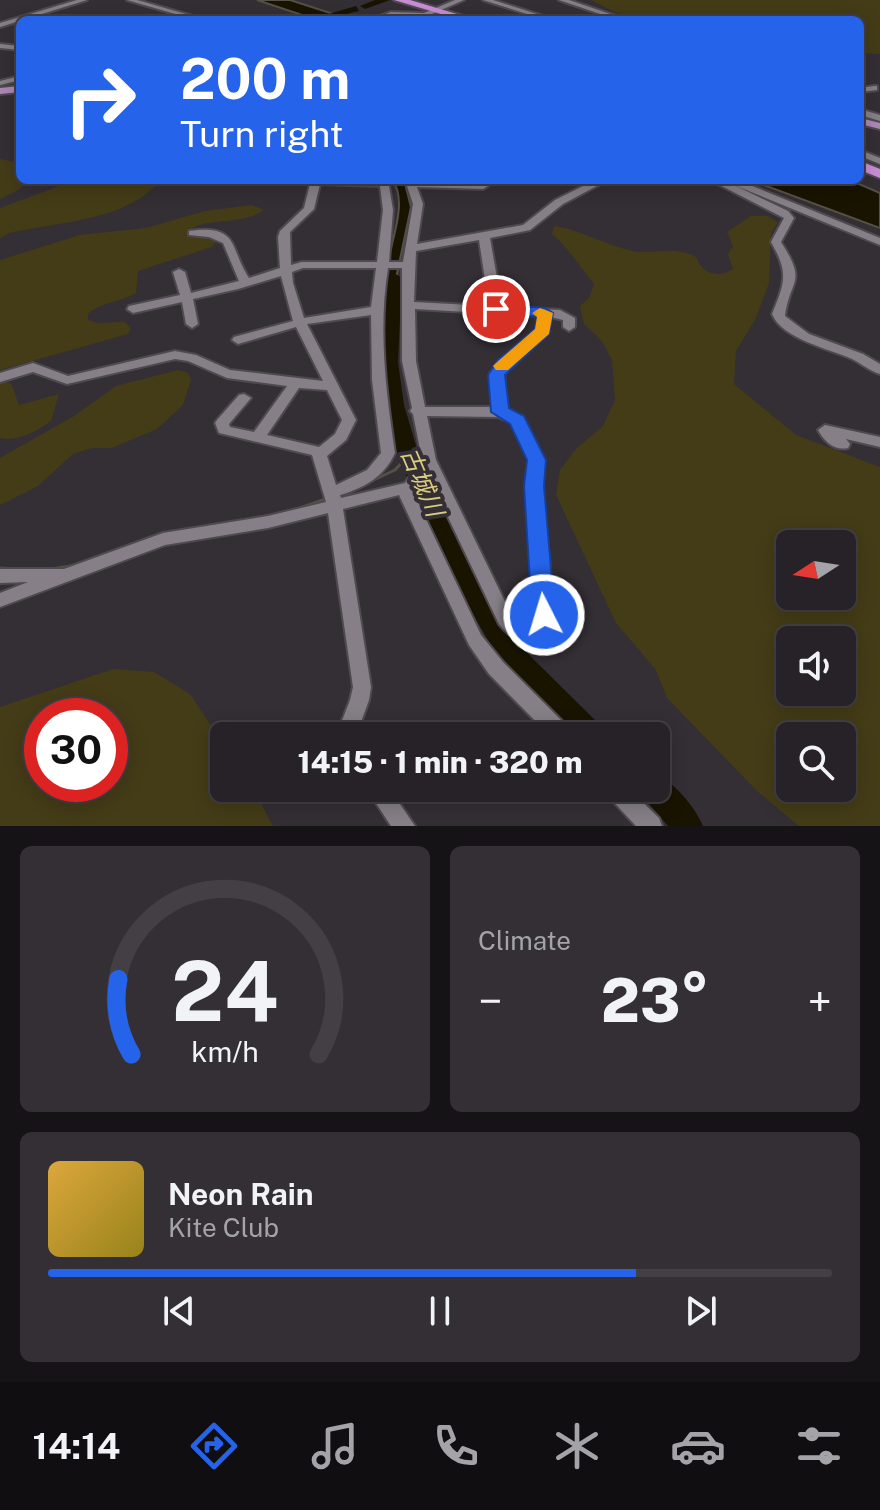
<!DOCTYPE html>
<html lang="en">
<head>
<meta charset="utf-8">
<style>
	:root { --surface:#272228; --page:#332f34; --text:#f1f3f6; --muted:#a4a4a8; --line:#433f45; --accent:#2563eb }
	body { margin:0; font-family:"Public Sans","Noto Sans JP",sans-serif; background:var(--page); color:var(--text); height:100vh; display:flex; flex-direction:column; font-size:30px; white-space:nowrap }
	* { box-sizing:border-box; margin:0 }
	p { font-size:26px; color:var(--muted) }
	.icon { flex:none; width:44px; height:44px; fill:none; stroke:currentColor; stroke-width:2; stroke-linecap:round; stroke-linejoin:round }
	.map { position:relative; height:826px; overflow:hidden }
	.details { display:flex; flex-direction:column; gap:20px; padding:20px; background:#151316; flex:1 }
	.details>* { flex:none }
	.hud { position:absolute; left:16px; top:16px; width:848px; height:168px; border-radius:12px; box-shadow:0 4px 20px #0003,0 0 0 2px var(--line); background:#2563eb; color:#fff; overflow:hidden }
	.needle { width:52px; rotate:258deg }
	.controls { position:absolute; left:776px; top:530px; display:grid; gap:16px }
	.controls a { display:grid; place-items:center; width:80px; height:80px; border-radius:12px; background:var(--surface); box-shadow:0 4px 20px #0003,0 0 0 2px var(--line); font-size:40px }
	.speed { position:absolute; left:24px; top:698px; display:flex; gap:16px; font-size:40px; font-weight:700; text-align:center }
	.speed>* { display:grid; place-content:center; width:104px; height:104px; border-radius:50%; background:var(--surface); box-shadow:0 4px 20px #0003,0 0 0 2px var(--line); line-height:1 }
	.speed .limit { border:12px solid #d22; background:#fff; color:#111 }
	.pin { position:absolute; display:grid; place-items:center; width:68px; height:68px; color:#fff; margin:-34px; border:4px solid #fff; border-radius:50%; box-shadow:0 2px 8px #0007 }
	.me { position:absolute; width:88px; margin:-44px; rotate:355deg; stroke-linejoin:round; filter:drop-shadow(0 0 6px #0008) }
	.turn { display:flex; align-items:center; gap:28px; height:168px; padding:0 32px; font-size:36px }
	.turn .icon { width:104px; height:104px; stroke-width:2.5 }
	.turn b { display:block; font-size:56px; line-height:68px }
	.big { font-size:60px; font-weight:800; line-height:1.1 }
	.details .card { flex:1; display:flex; flex-direction:column; justify-content:center; gap:12px; min-width:0; padding:0 28px; border-radius:12px; background:var(--page) }
	.details .dial { align-items:center; gap:0 }
	.dial svg { height:208px; overflow:visible; fill:none; stroke:var(--line); stroke-width:7; stroke-linecap:round; text-anchor:middle }
	.dial text { fill:var(--text); stroke:none }
	.song { display:flex; align-items:center; gap:24px }
	.cover { width:96px; height:96px; border-radius:12px; background:linear-gradient(135deg,hsl(40 70% 55%),hsl(50 70% 35%)) }
	.played { height:8px; border-radius:4px; background:linear-gradient(90deg,var(--accent) 75%,var(--line) 75%) }
	.keys { display:flex; justify-content:space-around; direction:ltr }
	.heat { display:flex; justify-content:space-between; align-items:center; font-size:44px; direction:ltr }
	.details .tiles { flex:1; display:grid; gap:20px; grid-template-columns:1fr 1fr }
	.card:last-child { grid-column:span 2 }
	.trip { position:absolute; left:210px; top:722px; width:460px; height:80px; border-radius:12px; background:var(--surface); box-shadow:0 4px 20px #0003,0 0 0 2px var(--line); font-weight:800; line-height:80px; text-align:center }
	.menu { display:flex; height:128px; justify-content:space-around; align-items:center; background:#100e10; color:var(--muted) }
	.menu .icon { width:56px; height:56px }
	.menu .selected { color:var(--accent) }
	.menu b { font-size:36px; color:var(--text) }
	.map>svg:first-child { display:block }
</style>
</head>
<body>
<div class="map">
<svg width="880" height="826" viewBox="0 0 880 826">
	<rect width="100%" height="100%" fill="#342e35"/>
	<path fill="#443c17" fill-rule="evenodd" d="M591,0H880V54L860,53V20H631Z
		M0,159L20,163V180H30L20,189L0,199Z
		M160,180C129,221 56,222 9,233L0,238V208L59,186Z
		M252,205L264,210C242,226 203,217 189,231C198,237 208,234 216,242L212,247L138,271L136,293C119,303 103,301 88,314V320L98,323L125,322L131,328L128,334L0,370V260L80,235L146,228L205,211Z
		M751,216H767L778,222L771,233L769,283L756,318L736,351L734,384L796,435L880,467V826H799L758,792L667,698L656,670L616,623L556,495L560,470L576,449L603,426L615,400L612,360L602,341L584,324L580,306L589,298L594,284C581,268 567,246 552,234L554,226C570,226 611,247 633,251C657,255 671,245 696,257C702,273 717,279 733,269L728,254L733,246L727,232ZM842,544V596H790V544ZM842,640V692H790V640ZM842,736V788H790V736Z
		M178,370L188,373L191,380L183,405L157,429L112,448H92L73,454L38,486L0,505V458L74,416L116,386Z
		M0,381L11,383L19,405L59,394L51,421C37,431 18,442 0,438Z
		M113,669L154,672L190,694L224,745V788H253L273,826H0V707ZM42,716H110V784H42Z"/>
	<path fill="#191400" stroke="#555144" stroke-width="2" d="M257,0H290L352,20H317Z
		M392,180H404L411,207L390,307C389,294 386,281 387,268C390,243 409,201 392,180Z
		M750,180H850L880,193V228Z"/>
	<g fill="none" stroke-linecap="round" stroke-linejoin="round">
		<path stroke="#555144" stroke-width="2" d="M541,15L557,20"/>
		<path stroke="#555144" stroke-width="3" d="M367,483L395,470L408,456
			M291,511L326,499
			M170,532L272,515
			M0,568L16,569
			M52,569L76,565"/>
		<path fill="#191400" fill-rule="evenodd" d="M375,0H390L365,9L360,6Z
			M356,6L359,11L330,18L325,15Z
			M394,273L402,278L398,362L404,405L419,456L483,588L517,643L602,727L606,736H573L499,659L461,594L397,456L384,405L380,362L386,278Z
			M656,774C674,782 696,808 703,826H668L644,798L639,788H656Z"/>
		<defs>
			<path id="minor" d="M77,0H87L0,27V23Z
				M127,0H137L207,20H196Z
				M455,0H464L425,17L391,16L379,20H369L391,12L424,13Z
				M483,0H493L556,20H546Z
				M559,0H569L628,20H618Z
				M0,44L20,46V50L0,48Z
				M20,76V80L0,85V81Z
				M874,86H877V90L860,92V88Z
				M860,109L880,115V121L860,115Z
				M860,150L880,158V164L860,156Z
				M311,180H388L393,210L389,262H403L413,204L405,180L483,183L488,186L483,189L417,187L423,204L417,244L523,225L555,200L595,180H608L563,204L530,230L490,238L502,307L560,310L575,318V327L569,331L563,327V320L551,317L547,334L504,374L507,410L523,417L543,460L542,486L555,622L547,634C524,642 514,643 499,624L427,473L413,492L481,635L503,662L570,729L573,736H550L489,674L469,645L399,495L343,509L371,687L369,700L356,736H336L350,700L353,687L328,513L268,528L165,545L0,607V593L28,582L0,583V569H64L163,533L268,516L326,502L312,455L219,433L215,423L217,420L239,395L244,394L251,398L229,424L230,427L254,432L287,386L227,378L188,361L175,359L67,384L33,372L0,382V373L33,363L68,376L175,351L196,355L230,370L323,381L296,327L238,344L232,340L234,337L293,321L281,276L238,289L193,299L198,324L192,328L186,324L182,302L133,313L127,309L129,306L180,295L173,272L179,269L185,272L191,293L239,281L223,243L209,237L189,235V231C240,224 229,248 249,278L280,268L278,237L280,231L304,208ZM320,184L380,186L383,210L377,262H302L291,265L290,232L314,209ZM479,240L489,306L414,302L416,251ZM303,268H376L371,307L304,318L293,283L292,272ZM388,268H402V361L412,408L410,411L413,414L422,459L405,483L341,498L340,495C364,488 384,477 395,453C386,392 378,330 388,268ZM415,309L538,316L537,330L490,373L493,407H425L416,361ZM371,315L372,380L381,453L367,470L336,485L327,456L346,440L356,420L307,324ZM299,388L327,390L342,420L335,434L319,447L267,435ZM427,416L498,417L512,423L529,460L526,486L536,622L520,624L511,614L436,460Z
				M710,180H723L733,185L734,181H740L880,238V245L734,185L788,211L794,218L781,242C808,284 790,278 785,316L809,334L863,354L880,364V374C870,371 862,364 852,359C830,349 782,339 772,314C785,282 789,273 771,242L784,218Z
				M825,425L880,437V447L846,439L850,444L848,448C834,451 824,441 818,430Z
				M366,788H389L415,826H391Z
				M604,788H628L659,818L662,826H636L607,795Z"/>
			<path id="major" d="M20,86V92L0,94V88Z
				M860,118L880,123V129L860,124Z"/>
			<path id="highway" d="M394,0H410L477,20H461Z
				M860,161L880,169V178L860,170Z"/>
		</defs>
		<use href="#minor" stroke="#4f4a50" stroke-width="4"/>
		<use href="#major" stroke="#4f4a50" stroke-width="4"/>
		<use href="#highway" stroke="#4f4a50" stroke-width="4"/>
		<use href="#minor" fill="#867f87" fill-rule="evenodd"/>
		<use href="#major" fill="#ae87b6" fill-rule="evenodd"/>
		<use href="#highway" fill="#c98dd6" fill-rule="evenodd"/>
	</g>
	<path fill="#2563eb" stroke="#184099" stroke-width="2" d="M496,304L545,308L553,313L549,334L505,375L509,408L524,416L546,460L544,486L555,615L552,622L544,624L536,622L532,615L524,486L527,460L510,424L491,412L488,375L498,360L535,329L537,317L490,312L488,309Z"/>
	<path fill="#f59e0b" d="M540,308L553,313L549,334L508,370H496L493,366L496,363L535,329L537,317L532,313Z"/>
	<g text-anchor="middle" stroke-width="8" stroke-linejoin="round" paint-order="stroke">
		<g font-size="24" font-style="italic" fill="#dbcc7e" stroke="#342e35">
			<text transform="translate(422 482) rotate(67)" y="8">古城川</text>
		</g>
	</g>
</svg>
<div class="controls">
<a><svg class="needle" viewBox="-14 -14 28 28"><path d="M0-13l5 13h-10z" fill="#e53935"/><path d="M0 13l5-13h-10z" fill="#a4a4a8"/></svg></a>
<a><svg class="icon" aria-label="sound" viewBox="0 0 24 24"><path d="M4 9h4l5-4v14l-5-4H4zM17 9q2 3 0 6"/></svg></a>
<a><svg class="icon" aria-label="search" viewBox="0 0 24 24"><circle cx="10" cy="10" r="6"/><path d="M15 15l6 6"/></svg></a>
</div>
<div class="speed"><div class="limit">30</div></div>
<div class="pin" style="left:496px;top:309px;background:#d93025"><svg class="icon" aria-label="arrive" viewBox="0 0 24 24"><path d="M6 21V4h12l-3 4 3 4H6"/></svg></div>
<svg class="me" style="left:544px;top:615px" viewBox="-20 -20 40 40"><circle r="17" fill="#2563eb" stroke="#fff" stroke-width="3"/><path d="M0-11L8 9 0 5-8 9z" fill="#fff"/></svg>
<div class="trip">14:15 · 1 min · 320 m</div>
<div class="hud">
<div class="turn"><svg class="icon" aria-label="right" viewBox="0 0 24 24"><path d="M7 20v-9h11M14 6l5 5-5 5"/></svg><div><b>200 m</b>Turn right</div></div>
</div>
</div>
<section class="details">
<div class="tiles">
<div class="card dial"><svg viewBox="0 0 100 80">
<path d="M14 69A42 42 0 1 1 86 69"/>
<path d="M14 69A42 42 0 0 1 9 40" stroke="#2563eb"/>
<text x="50" y="56" font-size="32" font-weight="700">24</text>
<text x="50" y="72" font-size="11">km/h</text>
</svg></div>
<div class="card"><p>Climate</p>
<div class="heat"><a>−</a><b class="big">23°</b><a>+</a></div>
</div>
<div class="card">
<div class="song"><i class="cover"></i><div><b>Neon Rain</b><p>Kite Club</p></div></div>
<div class="played"></div>
<div class="keys"><svg class="icon" aria-label="previous" viewBox="0 0 24 24"><path d="M18 5L8 12l10 7zM5 5v14"/></svg><svg class="icon" aria-label="pause" viewBox="0 0 24 24"><path d="M8 5v14M16 5v14"/></svg><svg class="icon" aria-label="next" viewBox="0 0 24 24"><path d="M6 5l10 7-10 7zM19 5v14"/></svg></div>
</div>
</div>
</section>
<nav class="menu">
<b>14:14</b>
<svg class="icon selected" aria-label="directions" viewBox="0 0 24 24"><path d="M12 3l9 9-9 9-9-9zM9 14v-3h6M13 9l2 2-2 2"/></svg>
<svg class="icon" aria-label="music" viewBox="0 0 24 24"><path d="M9 18V5l10-2v13"/><circle cx="6" cy="18" r="3"/><circle cx="16" cy="16" r="3"/></svg>
<svg class="icon" aria-label="phone" viewBox="0 0 24 24"><path d="M5 4h4l2 5-3 2q2 4 5 5l2-3 5 2v4C11 20 4 13 5 4z"/></svg>
<svg class="icon" aria-label="climate" viewBox="0 0 24 24"><path d="M12 3v18M4 7l16 10M4 17L20 7"/></svg>
<svg class="icon" aria-label="car" viewBox="0 0 24 24"><path d="M5 17H2v-5l4-1 3-4h7l3 4 3 1v5h-3M9 17h6M6 11h13"/><circle cx="7" cy="17" r="2"/><circle cx="17" cy="17" r="2"/></svg>
<svg class="icon" aria-label="filters" viewBox="0 0 24 24"><path d="M4 7h16M4 17h16"/><circle cx="9" cy="7" r="2"/><circle cx="15" cy="17" r="2"/></svg>
</nav>
</body>
</html>
